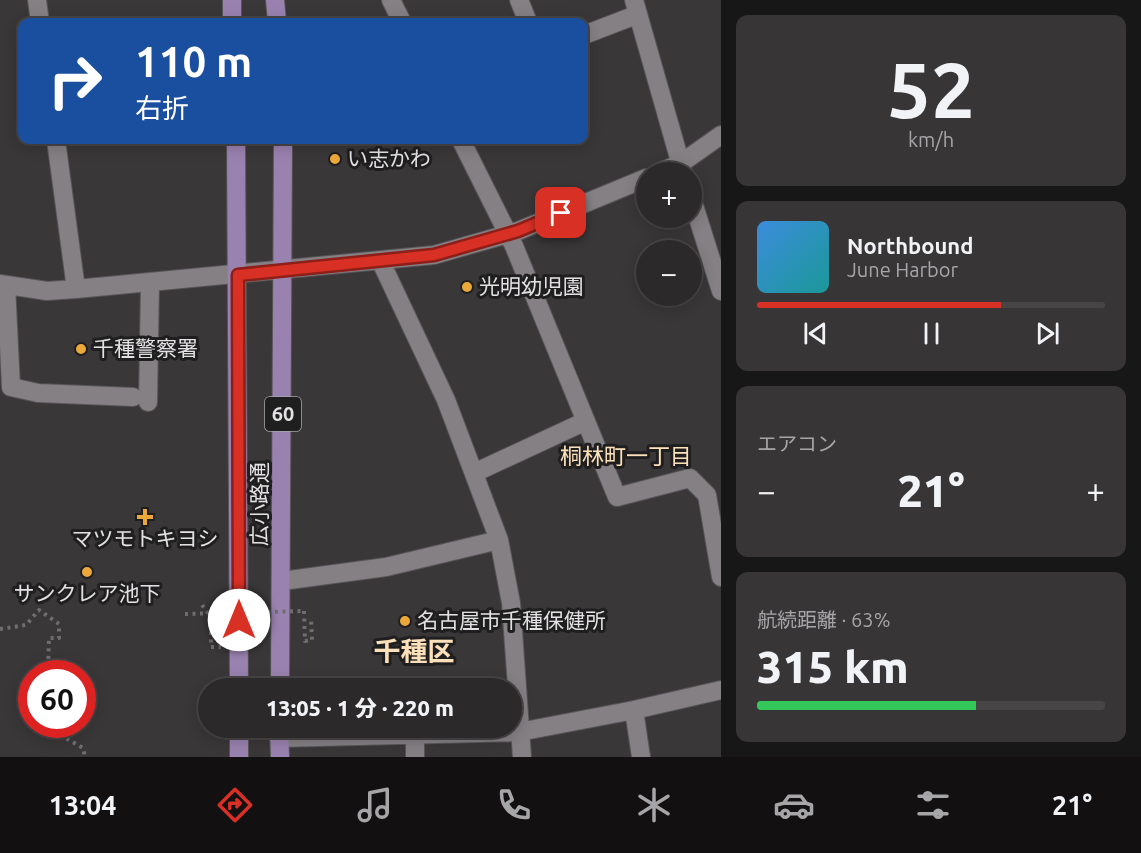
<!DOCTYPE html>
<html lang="ja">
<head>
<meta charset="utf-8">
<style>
	:root { --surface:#2c292b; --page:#383537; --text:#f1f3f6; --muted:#a6a6a9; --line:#484547; --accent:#d93025 }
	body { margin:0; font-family:Ubuntu,"Noto Sans JP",sans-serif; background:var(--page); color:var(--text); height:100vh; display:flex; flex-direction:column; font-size:22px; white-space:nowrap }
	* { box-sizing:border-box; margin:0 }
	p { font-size:20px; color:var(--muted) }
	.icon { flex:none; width:33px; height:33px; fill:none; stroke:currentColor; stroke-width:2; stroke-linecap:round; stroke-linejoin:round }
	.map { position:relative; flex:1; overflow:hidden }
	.panel { display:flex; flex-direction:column; gap:15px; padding:15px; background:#181718; width:420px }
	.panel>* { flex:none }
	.guide { position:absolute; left:18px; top:18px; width:570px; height:126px; border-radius:12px; box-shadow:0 3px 15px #0003,0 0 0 2px var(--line); background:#1a4fa0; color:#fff; overflow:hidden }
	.tools { position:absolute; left:636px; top:162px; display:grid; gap:12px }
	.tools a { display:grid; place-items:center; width:66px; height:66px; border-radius:50%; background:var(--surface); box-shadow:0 3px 15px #0003,0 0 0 2px var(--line); font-size:30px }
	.speed { position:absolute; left:18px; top:660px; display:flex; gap:12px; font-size:30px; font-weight:700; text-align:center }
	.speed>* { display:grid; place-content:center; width:78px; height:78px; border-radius:50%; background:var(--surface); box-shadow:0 3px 15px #0003,0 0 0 2px var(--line); line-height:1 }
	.speed .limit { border:9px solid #d22; background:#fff; color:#111 }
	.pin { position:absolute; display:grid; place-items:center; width:51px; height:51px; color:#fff; margin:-26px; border-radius:12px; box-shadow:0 3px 9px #0006 }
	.me { position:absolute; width:66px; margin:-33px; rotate:0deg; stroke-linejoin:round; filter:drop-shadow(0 0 4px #0008) }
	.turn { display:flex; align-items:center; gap:21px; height:126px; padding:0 18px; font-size:27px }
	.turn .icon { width:78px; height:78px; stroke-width:2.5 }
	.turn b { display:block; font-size:42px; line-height:51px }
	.big { font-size:45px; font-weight:800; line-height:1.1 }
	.panel .card { flex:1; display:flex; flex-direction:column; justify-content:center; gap:9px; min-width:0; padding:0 21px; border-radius:12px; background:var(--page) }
	.panel .dial { align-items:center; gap:0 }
	.dial b { font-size:78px; line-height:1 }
	.song { display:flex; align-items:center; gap:18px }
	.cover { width:72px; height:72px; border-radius:9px; background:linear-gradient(135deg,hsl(210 70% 55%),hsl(180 70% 35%)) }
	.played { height:6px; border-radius:3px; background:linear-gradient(90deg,var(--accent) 70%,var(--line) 70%) }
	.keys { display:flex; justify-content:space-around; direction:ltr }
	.heat { display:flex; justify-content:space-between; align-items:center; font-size:33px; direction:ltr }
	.charge { height:9px; border-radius:4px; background:linear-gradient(90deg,#34c759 63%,var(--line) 0) }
	.trip { position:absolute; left:198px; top:678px; width:324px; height:60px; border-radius:30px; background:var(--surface); box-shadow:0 3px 15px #0003,0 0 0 2px var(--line); font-weight:800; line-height:60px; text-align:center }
	.menu { display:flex; height:96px; justify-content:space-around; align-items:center; background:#121011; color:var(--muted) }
	.menu .icon { width:42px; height:42px }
	.menu .active { color:var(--accent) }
	.menu b { font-size:27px; color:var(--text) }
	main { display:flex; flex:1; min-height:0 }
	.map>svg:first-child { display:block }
</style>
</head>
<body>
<main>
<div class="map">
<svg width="721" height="757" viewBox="0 0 721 757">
	<rect width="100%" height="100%" fill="#3a3739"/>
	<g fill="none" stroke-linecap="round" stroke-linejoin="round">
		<defs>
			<path id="minor" d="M37,0L40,22
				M391,0L402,22
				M519,0L528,22
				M634,0L683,172
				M584,35L636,15
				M56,140L76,289
				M461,140L514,246L617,497L690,478L707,495L721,577
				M659,172L680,164L721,135
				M692,199L721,291
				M381,262L446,400L499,540L511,603L522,757
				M0,284L47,291L76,289L434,255L518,231L646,178
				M6,285L11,387L38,393L133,397
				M148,402L150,283
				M474,473L586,421
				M282,581L386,567L499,540
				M634,710L641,757
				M415,733V757
				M279,738L519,732L634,710L721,690"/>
			<path id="major" d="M232,0V22
				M275,0L277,22
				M236,140L239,688
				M280,688L283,140
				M239,728V757
				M279,728L280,757"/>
		</defs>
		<use href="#minor" stroke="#575557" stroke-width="20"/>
		<use href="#major" stroke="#575557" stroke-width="20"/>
		<path stroke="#706d6f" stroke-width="4" stroke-dasharray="3 4.5" stroke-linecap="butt" d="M202,605L211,617V647H221
			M304,611L305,641L312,640L311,618
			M0,629L26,625L39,610L59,624V638H49L48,671H52V674
			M53,724V731L83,748L85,757"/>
		<use href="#minor" stroke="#848084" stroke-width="18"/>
		<use href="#major" stroke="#9a82b0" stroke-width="18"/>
		<path stroke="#706d6f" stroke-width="4" stroke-dasharray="3 4.5" stroke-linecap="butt" d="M185,614L304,611"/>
	</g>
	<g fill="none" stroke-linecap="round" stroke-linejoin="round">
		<defs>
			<path id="route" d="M239,620L238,275L434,255L518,231L561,213"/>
		</defs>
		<use href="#route" stroke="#8d1f18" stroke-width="15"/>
		<use href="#route" stroke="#d93025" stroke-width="10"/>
	</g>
	<g fill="#eca93a" stroke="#201f20" stroke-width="2">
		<circle cx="335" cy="159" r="6"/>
		<circle cx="467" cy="287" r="6"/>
		<circle cx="81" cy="349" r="6"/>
		<path d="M142 508h6v6h6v6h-6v6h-6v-6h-6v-6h6z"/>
		<circle cx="87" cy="572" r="6"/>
		<circle cx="405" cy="621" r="6"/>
	</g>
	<g text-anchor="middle" stroke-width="6" stroke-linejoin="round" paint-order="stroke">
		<rect fill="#201f20" stroke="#a8a7a8" stroke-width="1.5" x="265" y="397" width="36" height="34" rx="4.5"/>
		<g font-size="20" font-weight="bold" fill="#e3e1e3">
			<text x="283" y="421">60</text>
		</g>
		<g font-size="21" fill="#e3e1e3" stroke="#201f20" text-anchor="start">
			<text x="347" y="166">い志かわ</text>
			<text x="479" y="294">光明幼児園</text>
			<text x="93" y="356">千種警察署</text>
			<text x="145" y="546" text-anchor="middle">マツモトキヨシ</text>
			<text x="87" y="601" text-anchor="middle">サンクレア池下</text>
			<text x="417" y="628">名古屋市千種保健所</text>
		</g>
		<g font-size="21" fill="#e3e1e3" stroke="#201f20">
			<text transform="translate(260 504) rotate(-90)" y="7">広小路通</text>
		</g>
		<g font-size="22" fill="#fce0b9" stroke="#201f20">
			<text x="626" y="464">桐林町一丁目</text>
		</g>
		<g font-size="27" font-weight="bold" fill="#fce0b9" stroke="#201f20">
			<text x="414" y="661">千種区</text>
		</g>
	</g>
</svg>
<div class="tools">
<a>+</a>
<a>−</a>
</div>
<div class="speed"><div class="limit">60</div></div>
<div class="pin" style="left:561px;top:213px;background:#d93025"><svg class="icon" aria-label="arrive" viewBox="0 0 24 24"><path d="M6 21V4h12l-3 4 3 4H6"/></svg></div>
<svg class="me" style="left:239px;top:620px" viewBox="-20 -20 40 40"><circle r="19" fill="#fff"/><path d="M0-13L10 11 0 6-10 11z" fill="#d93025"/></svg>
<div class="trip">13:05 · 1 分 · 220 m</div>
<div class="guide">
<div class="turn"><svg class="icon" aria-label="right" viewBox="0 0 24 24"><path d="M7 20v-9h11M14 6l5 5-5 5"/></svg><div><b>110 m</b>右折</div></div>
</div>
</div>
<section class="panel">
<div class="card dial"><b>52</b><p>km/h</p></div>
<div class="card">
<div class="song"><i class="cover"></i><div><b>Northbound</b><p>June Harbor</p></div></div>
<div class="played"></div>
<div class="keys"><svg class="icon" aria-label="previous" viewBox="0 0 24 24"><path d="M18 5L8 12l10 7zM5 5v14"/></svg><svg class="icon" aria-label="pause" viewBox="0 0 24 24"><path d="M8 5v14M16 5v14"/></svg><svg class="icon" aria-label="next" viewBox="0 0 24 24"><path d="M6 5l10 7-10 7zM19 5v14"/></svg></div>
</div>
<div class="card"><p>エアコン</p>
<div class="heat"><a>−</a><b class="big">21°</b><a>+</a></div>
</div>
<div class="card"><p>航続距離 · 63%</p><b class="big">315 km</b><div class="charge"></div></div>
</section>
</main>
<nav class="menu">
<b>13:04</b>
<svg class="icon active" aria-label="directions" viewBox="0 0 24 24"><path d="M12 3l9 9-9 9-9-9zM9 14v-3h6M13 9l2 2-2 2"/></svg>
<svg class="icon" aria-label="music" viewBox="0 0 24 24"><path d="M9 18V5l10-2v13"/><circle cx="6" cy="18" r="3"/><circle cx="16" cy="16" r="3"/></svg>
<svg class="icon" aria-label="phone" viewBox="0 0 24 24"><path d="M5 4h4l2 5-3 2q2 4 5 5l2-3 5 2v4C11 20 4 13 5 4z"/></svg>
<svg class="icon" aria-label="climate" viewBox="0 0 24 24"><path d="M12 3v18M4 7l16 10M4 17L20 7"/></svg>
<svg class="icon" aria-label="car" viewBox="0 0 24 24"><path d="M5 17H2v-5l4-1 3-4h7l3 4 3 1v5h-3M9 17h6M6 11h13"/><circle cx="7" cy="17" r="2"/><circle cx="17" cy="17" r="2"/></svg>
<svg class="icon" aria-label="filters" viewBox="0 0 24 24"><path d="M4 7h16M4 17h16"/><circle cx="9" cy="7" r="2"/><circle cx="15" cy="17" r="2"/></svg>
<b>21°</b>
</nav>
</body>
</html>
